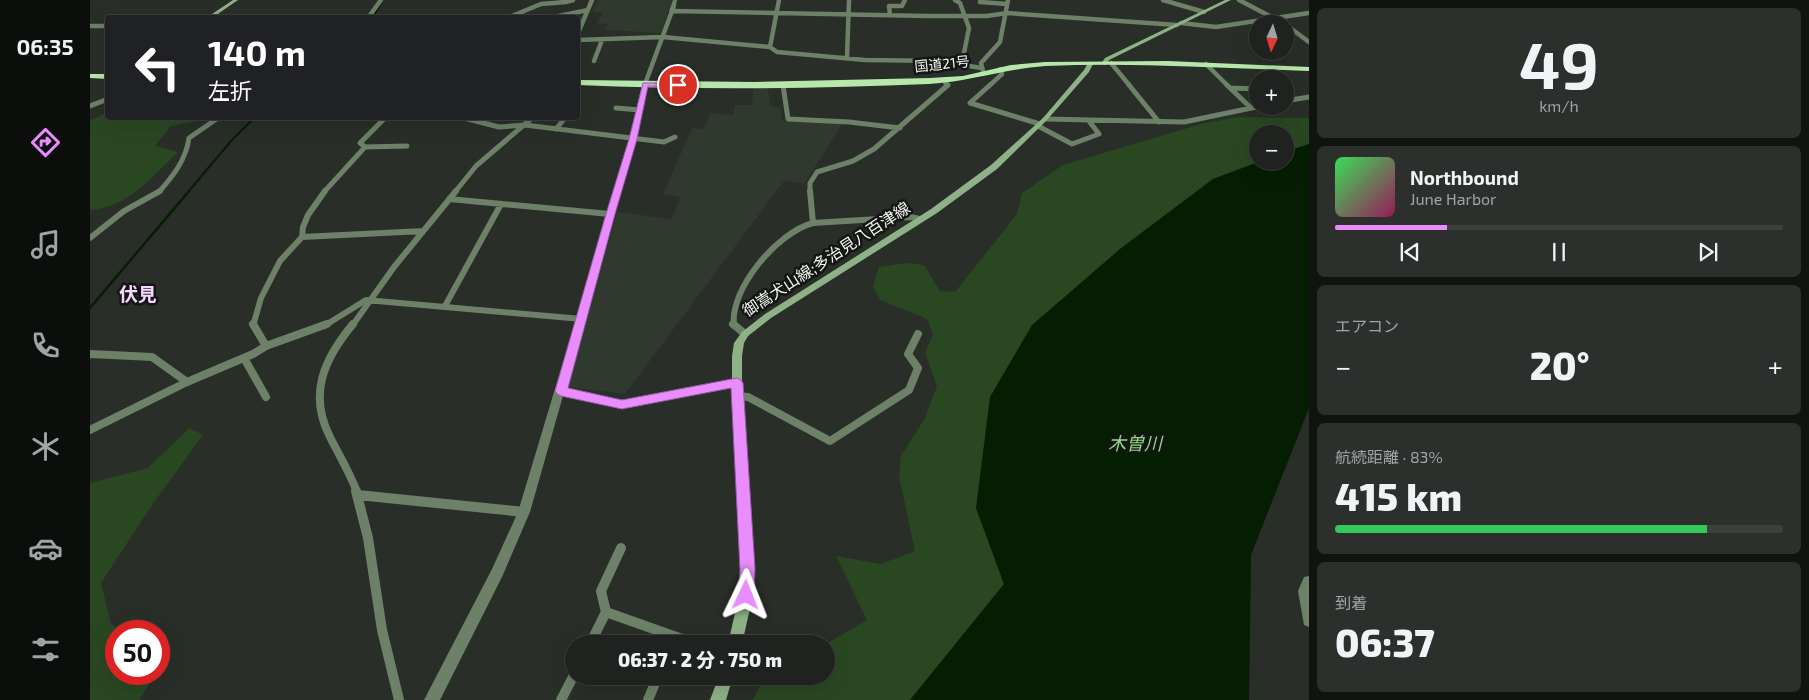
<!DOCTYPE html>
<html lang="ja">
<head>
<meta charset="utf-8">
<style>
	:root { --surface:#1f221e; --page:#2c2f2b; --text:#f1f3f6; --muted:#a1a4a4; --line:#3c3f3c; --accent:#e98dfe }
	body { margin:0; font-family:"Exo 2","Noto Sans JP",sans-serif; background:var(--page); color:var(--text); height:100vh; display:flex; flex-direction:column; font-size:19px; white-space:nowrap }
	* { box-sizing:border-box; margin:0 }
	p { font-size:16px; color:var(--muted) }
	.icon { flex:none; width:28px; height:28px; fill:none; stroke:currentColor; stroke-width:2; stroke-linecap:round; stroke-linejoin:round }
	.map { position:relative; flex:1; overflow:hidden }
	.side { display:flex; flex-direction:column; gap:8px; padding:8px; background:#111310; width:500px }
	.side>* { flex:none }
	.hud { position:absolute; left:15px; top:15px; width:475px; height:105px; border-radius:5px; box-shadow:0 5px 20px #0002,0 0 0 1px var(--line); background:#202124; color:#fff; overflow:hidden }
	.needle { width:32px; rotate:184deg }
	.fabs { position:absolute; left:1159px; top:15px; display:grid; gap:10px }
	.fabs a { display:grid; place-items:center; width:45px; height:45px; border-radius:50%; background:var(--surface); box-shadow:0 5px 20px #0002,0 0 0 1px var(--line); font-size:25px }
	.speed { position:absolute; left:15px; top:620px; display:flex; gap:10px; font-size:25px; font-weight:700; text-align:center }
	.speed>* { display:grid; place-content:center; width:65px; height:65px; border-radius:50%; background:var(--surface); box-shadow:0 5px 20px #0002,0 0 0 1px var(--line); line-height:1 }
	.speed .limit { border:8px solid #d22; background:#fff; color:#111 }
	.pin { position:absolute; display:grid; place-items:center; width:42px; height:42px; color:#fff; margin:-21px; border:2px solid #fff; border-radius:50%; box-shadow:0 1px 5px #0007 }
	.me { position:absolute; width:55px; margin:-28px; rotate:2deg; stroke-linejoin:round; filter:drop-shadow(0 0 4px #0008) }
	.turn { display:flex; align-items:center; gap:18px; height:105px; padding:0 20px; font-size:22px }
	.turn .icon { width:65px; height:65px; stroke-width:2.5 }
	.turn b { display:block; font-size:35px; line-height:42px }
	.big { font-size:38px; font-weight:800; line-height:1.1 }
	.side .tile { flex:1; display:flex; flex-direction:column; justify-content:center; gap:8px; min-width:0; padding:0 18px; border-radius:8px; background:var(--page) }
	.side .dial { align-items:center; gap:0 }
	.dial b { font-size:65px; line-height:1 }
	.song { display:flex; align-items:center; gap:15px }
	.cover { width:60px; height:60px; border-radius:8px; background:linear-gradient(135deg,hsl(130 70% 55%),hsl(330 70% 35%)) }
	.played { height:5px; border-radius:2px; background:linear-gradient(90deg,var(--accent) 25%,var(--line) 25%) }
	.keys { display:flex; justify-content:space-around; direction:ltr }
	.heat { display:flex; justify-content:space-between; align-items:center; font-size:28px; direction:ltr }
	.charge { height:8px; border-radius:4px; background:linear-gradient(90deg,#34c759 83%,var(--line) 0) }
	.trip { position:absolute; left:475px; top:635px; width:270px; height:50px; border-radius:25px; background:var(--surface); box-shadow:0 5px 20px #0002,0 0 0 1px var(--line); font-weight:800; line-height:50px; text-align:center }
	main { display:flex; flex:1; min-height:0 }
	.tab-bar { display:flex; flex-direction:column; width:90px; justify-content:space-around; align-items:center; background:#0c0e0c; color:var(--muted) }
	.tab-bar .icon { width:35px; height:35px }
	.tab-bar .current { color:var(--accent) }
	.tab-bar b { font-size:22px; color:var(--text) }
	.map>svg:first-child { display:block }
</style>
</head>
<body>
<main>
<nav class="tab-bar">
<b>06:35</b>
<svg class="icon current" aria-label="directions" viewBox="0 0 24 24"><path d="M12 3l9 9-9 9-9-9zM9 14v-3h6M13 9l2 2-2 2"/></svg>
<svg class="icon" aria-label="music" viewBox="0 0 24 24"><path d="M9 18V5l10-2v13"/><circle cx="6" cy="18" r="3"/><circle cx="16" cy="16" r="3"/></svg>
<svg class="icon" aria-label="phone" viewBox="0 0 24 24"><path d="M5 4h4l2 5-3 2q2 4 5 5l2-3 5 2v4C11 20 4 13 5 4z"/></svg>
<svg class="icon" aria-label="climate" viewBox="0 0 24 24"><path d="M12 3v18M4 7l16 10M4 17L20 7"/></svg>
<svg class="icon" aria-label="car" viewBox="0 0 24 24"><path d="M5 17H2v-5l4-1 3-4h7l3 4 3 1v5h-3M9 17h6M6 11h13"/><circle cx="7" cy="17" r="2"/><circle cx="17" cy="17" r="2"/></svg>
<svg class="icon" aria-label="filters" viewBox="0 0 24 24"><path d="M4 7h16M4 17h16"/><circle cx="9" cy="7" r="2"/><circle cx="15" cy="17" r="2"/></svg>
</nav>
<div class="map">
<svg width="1219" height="700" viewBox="0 0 1219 700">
	<rect width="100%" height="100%" fill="#292e28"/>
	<path fill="#2f392d" d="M508,0H582L571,33L515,30L518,24L507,23L513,12H502Z
		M663,88H678L680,106L691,108L692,121L753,123L714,184L694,181L535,394L478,387L527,212L582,219L590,197L573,194L602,128L613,129L620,113L643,115L645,105H662Z"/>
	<path fill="#294822" d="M17,112L18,118H124L81,126L65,146L88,152C62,177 38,208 0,210V121Z
		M1148,117L1219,118V144L1195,152V134H1168V161H1171L1123,179L1030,249L886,508L914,584L820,700H662L673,681L682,676H736V644L777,620L746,556L791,564L825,551L809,476L811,456L835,418L847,386L835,353L843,334L837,319L790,300L783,286L789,267L817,263L834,265L850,291L865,292L927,214L932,193L973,165L1111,124Z
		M99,428L113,435L64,502L11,583L21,624L32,631H26V674H66L49,700H0V483L58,468Z"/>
	<path fill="#051e01" d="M1219,144V408L1161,555L1159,700H820L914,584L886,508L900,397L942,325L1030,249L1123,179L1171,161H1195V152Z"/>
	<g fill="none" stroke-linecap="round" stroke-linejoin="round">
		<path stroke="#051e01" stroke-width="2" d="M282,18L293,0
			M98,192L141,141L164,118"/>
		<path stroke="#051e01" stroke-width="2.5" d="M0,308L99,191"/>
		<path stroke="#6c8167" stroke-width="4.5" d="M891,0L890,2L917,4
			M1073,0L1114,12
			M1149,0L1195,24
			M800,15L799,6H812L815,0
			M278,18L291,0
			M417,18L451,4L476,2L483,0
			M459,18L498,10
			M1091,23L1126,27L1219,13
			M1195,24L1219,42
			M0,26H18
			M488,33L502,0
			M488,40L573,37L680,47L687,52L775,60L851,61L891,68
			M680,47L689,0
			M757,58L759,0
			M859,60L873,58L879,28L870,3L865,0
			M504,61L512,40
			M1021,63L1040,86
			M1116,64L1138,86
			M893,71L891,63L910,42L918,0
			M854,80L857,86
			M555,84L582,11L838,16H897L917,13L1087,25
			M899,86L912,74L910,69"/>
		<path stroke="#6c8167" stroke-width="5" d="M693,85L698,119L759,122L810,128
			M1039,85L1069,122
			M1137,85L1161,108
			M1140,88L1168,89
			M1195,101L1219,97
			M880,103L950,124
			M880,103L900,85
			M0,106L18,99
			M526,108L550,110
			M374,118L409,127L435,125L574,142L585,137
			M955,119L1094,122L1171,106
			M948,126L982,144L1009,134L999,121
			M466,129L475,118
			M275,147L317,146
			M69,192C83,176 96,160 99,138L128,118
			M234,192L275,147L270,143L295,118
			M365,192L386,166L442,118
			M720,192V183L727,172L763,161L784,149L858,85"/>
		<path stroke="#6c8167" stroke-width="6" d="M359,199L520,214
			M723,223L821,217L829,219
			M212,237L333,231
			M0,238L34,211L70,191
			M355,306L411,204
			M163,326L171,298L190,261L212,237L213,227L218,215L235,191
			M234,326L276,300L492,319
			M262,326L304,267L366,191
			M644,326C639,289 688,232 723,223L720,191"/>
		<path stroke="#6c8167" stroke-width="8" d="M163,324L176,346
			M263,324C234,359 218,394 240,437C249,455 260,473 267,492
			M643,324L655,334
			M0,354L62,357L97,382
			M154,358L176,397
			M471,391L532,404L647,383
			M647,396L658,397L740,441L819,390L828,368L818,354L828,334
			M0,430L97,382L163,354L176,346L237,324"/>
		<path stroke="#6c8167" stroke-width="10" d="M266,491L278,538L292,630L309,700
			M268,495L434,512
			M531,548L511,591L516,612L606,644
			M500,644L516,612
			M471,700L484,675
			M558,700L568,676"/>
		<path fill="#6c8167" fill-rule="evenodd" d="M583,0H587L585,11L582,13L579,11Z
			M555,82L558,84L546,139L440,512L412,577L350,700H334L402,569L428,512L540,139L552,84Z
			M1219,576V627L1214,625L1208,591L1214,577Z"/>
		<path fill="#8fb187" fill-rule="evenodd" d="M143,0H148L122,18H116Z
			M1135,0H1141L1019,60L1016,65L1011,64L1015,58Z
			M998,63L1003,64L999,72L957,120L907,169L847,213L681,318L658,336L654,343L652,356V396L664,569L663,595L652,644H638L649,595L650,569L642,396V356L644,343L652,332L675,314L841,209L901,165L953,118L994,70Z
			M629,676H643L636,700H620Z"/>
		<path fill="#b6e8ab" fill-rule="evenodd" d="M1078,61L1219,67V71C1131,68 1043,62 955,66C915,69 878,82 839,84C724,89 602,90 488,85V80L664,82L840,78L873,76L921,65L955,62Z
			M0,74H18V79L0,78Z"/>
	</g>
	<path fill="#e98dfe" stroke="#975ca5" d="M553,83H588L592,85L588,87L558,86L547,139L525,214L478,388L532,400L647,378L651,380L653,383L665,569L664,595L662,600L656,602L651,600L649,595L650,569L641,388L532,409L471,396L467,394L465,391L516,214L539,139Z"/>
	<g text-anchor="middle" stroke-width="5" stroke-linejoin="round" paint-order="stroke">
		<g font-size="14" fill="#f2f6f1" stroke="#131613">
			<text transform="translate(852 64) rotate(-6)" y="5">国道21号</text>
		</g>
		<g font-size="16" fill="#f2f6f1" stroke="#131613">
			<text transform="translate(736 259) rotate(-33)" y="6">御嵩犬山線;多治見八百津線</text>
		</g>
		<g font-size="18" font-style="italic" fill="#92d783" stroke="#131613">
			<text x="1045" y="450">木曽川</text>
		</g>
		<g font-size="19" font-weight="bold" fill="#f5d6fc" stroke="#131613">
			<text x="48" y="301">伏見</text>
		</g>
	</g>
</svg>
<div class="fabs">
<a><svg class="needle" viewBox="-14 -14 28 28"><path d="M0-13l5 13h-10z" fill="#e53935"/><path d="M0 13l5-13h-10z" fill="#a1a4a4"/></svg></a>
<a>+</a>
<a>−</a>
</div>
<div class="speed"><div class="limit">50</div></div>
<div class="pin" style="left:588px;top:85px;background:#d93025"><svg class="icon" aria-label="arrive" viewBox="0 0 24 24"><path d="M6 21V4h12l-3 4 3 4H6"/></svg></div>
<svg class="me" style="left:656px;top:595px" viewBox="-20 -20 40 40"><path d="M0-17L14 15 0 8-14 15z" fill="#e98dfe" stroke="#fff" stroke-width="4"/></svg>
<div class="trip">06:37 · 2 分 · 750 m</div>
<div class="hud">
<div class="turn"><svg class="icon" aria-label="left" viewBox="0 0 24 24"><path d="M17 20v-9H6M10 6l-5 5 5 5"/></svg><div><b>140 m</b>左折</div></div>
</div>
</div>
<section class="side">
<div class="tile dial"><b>49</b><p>km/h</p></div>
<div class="tile">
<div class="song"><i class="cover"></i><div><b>Northbound</b><p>June Harbor</p></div></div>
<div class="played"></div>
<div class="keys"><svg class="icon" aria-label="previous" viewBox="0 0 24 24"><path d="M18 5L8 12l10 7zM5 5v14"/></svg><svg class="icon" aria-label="pause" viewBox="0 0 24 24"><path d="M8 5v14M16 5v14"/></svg><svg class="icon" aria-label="next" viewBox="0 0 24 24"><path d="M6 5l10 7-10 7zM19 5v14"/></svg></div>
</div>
<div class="tile"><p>エアコン</p>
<div class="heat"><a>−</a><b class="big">20°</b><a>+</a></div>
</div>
<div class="tile"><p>航続距離 · 83%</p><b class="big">415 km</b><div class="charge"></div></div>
<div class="tile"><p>到着</p><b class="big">06:37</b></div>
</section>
</main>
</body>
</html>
